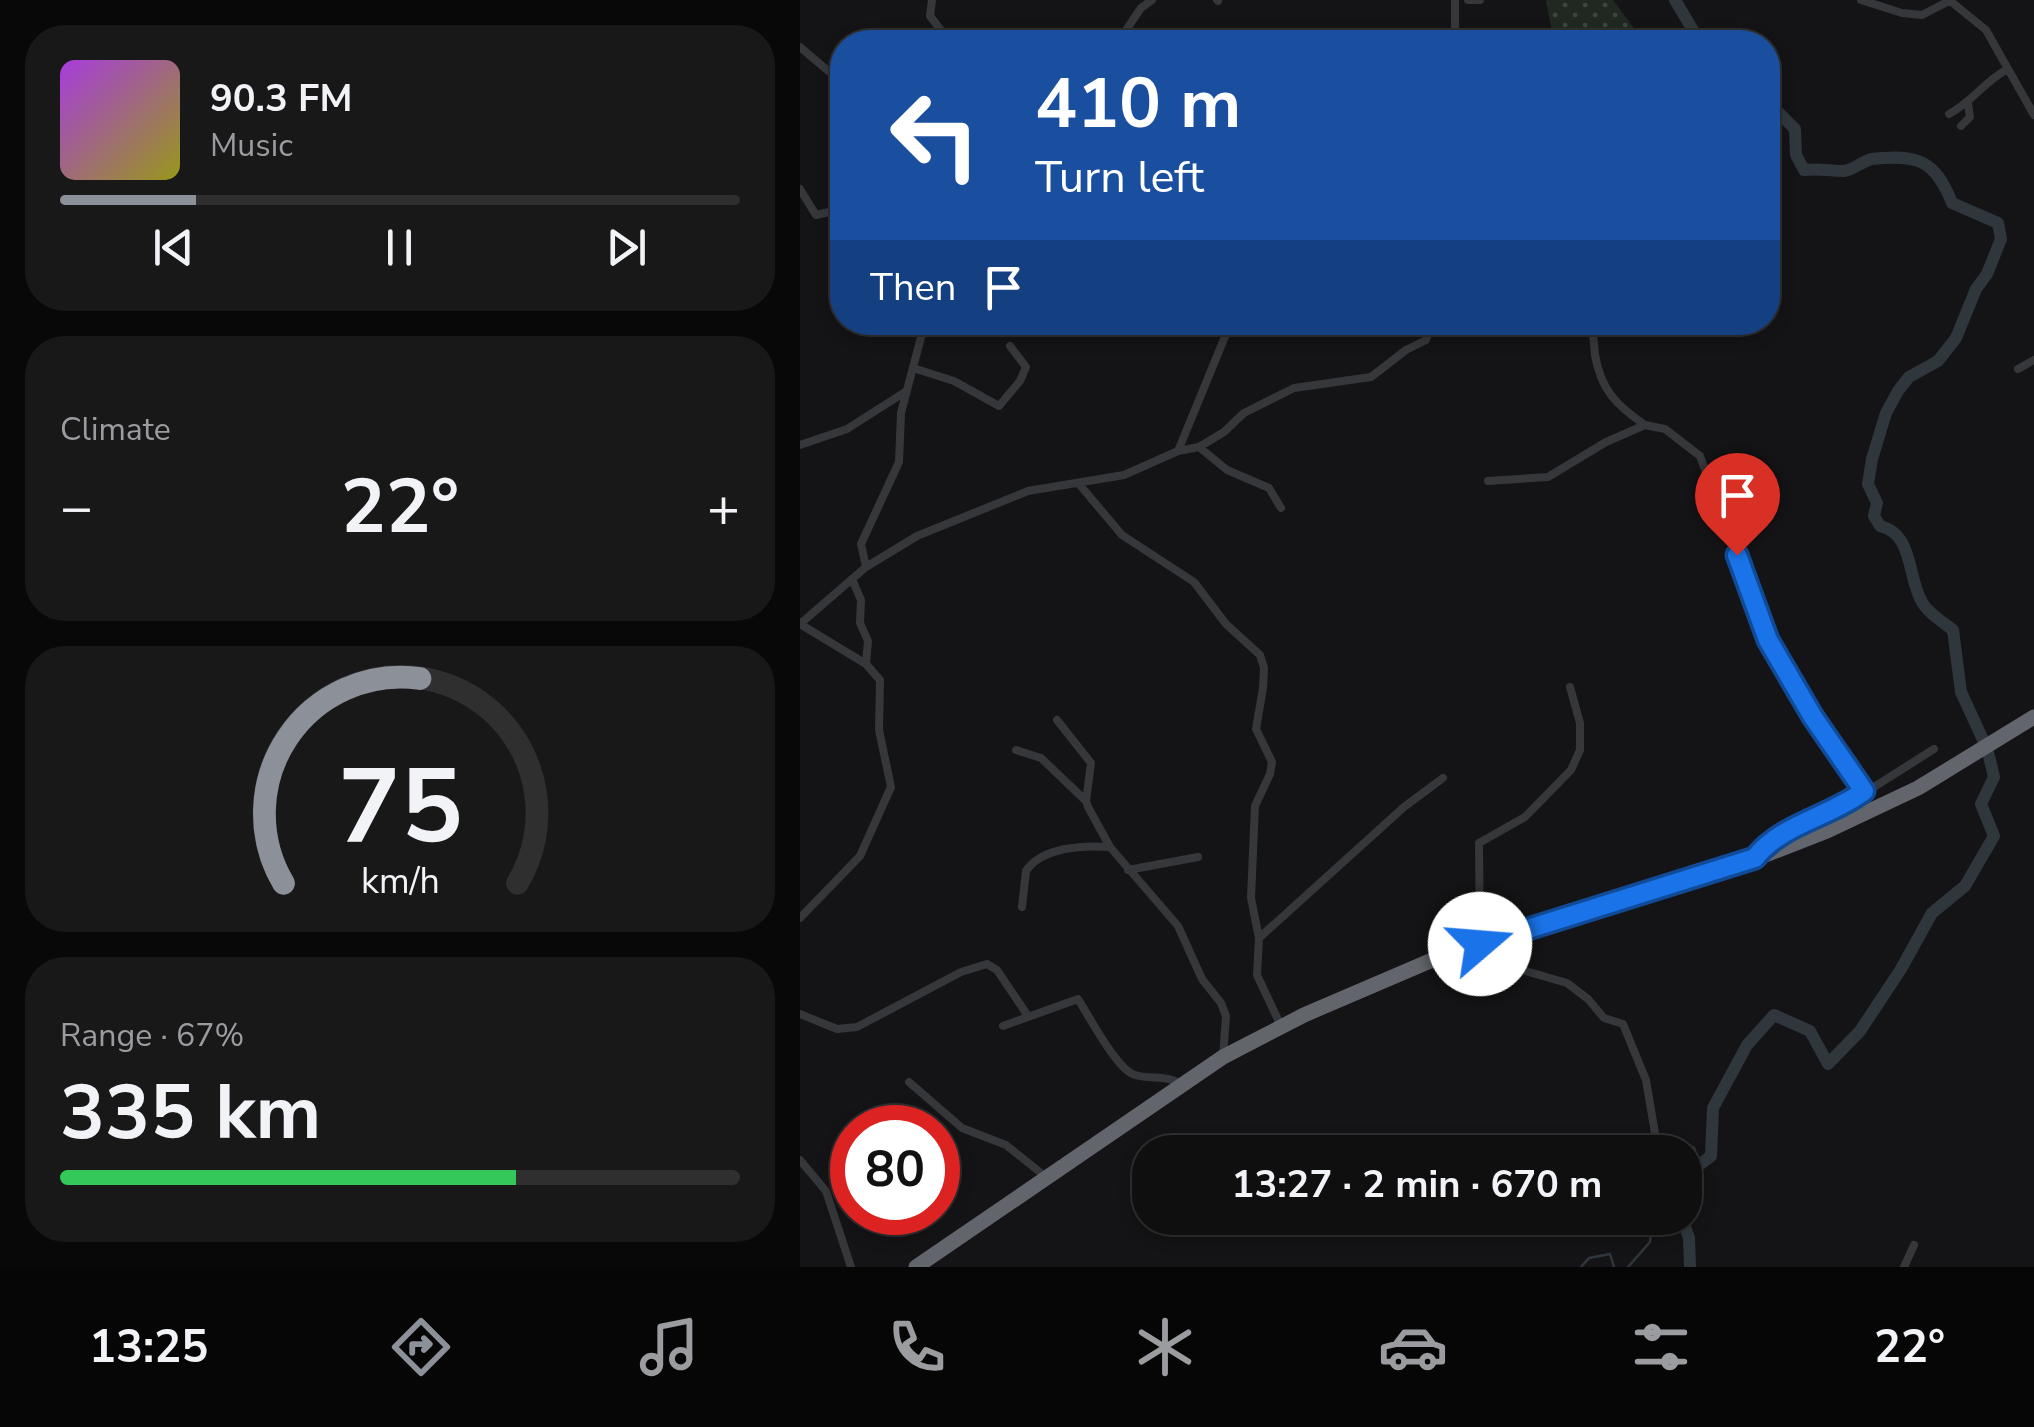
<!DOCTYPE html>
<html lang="en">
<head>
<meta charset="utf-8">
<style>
	:root { --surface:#0f0f10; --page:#181819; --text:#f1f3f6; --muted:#9b9c9f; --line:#2f2f30; --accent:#8c9099 }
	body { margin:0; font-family:"Nunito Sans",sans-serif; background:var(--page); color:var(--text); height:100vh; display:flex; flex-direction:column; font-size:38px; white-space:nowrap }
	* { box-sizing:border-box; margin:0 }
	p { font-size:32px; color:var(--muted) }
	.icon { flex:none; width:55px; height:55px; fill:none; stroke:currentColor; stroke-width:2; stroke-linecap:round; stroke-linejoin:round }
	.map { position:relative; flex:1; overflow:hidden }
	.details { display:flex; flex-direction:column; gap:25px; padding:25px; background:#080809; width:800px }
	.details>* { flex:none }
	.guide { position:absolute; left:30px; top:30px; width:950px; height:305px; border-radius:40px; box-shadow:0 5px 15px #0003,0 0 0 2px var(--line); background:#1a4fa0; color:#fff; overflow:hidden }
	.speed { position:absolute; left:30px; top:1105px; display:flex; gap:20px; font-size:50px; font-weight:700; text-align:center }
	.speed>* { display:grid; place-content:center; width:130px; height:130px; border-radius:50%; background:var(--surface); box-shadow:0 5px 15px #0003,0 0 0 2px var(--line); line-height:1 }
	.speed .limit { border:15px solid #d22; background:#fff; color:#111 }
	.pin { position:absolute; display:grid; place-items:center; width:85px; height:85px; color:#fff; margin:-102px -42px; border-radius:50% 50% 50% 0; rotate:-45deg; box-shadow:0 0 10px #0007 }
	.pin .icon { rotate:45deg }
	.me { position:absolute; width:110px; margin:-55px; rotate:72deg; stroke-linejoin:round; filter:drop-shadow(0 0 8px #0008) }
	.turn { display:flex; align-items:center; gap:35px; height:210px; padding:0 40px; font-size:45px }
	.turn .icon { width:130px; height:130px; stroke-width:2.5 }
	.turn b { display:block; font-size:70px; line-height:85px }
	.then { display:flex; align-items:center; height:95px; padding:0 40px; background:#0003; gap:20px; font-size:38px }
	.big { font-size:75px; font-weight:700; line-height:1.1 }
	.details .tile { flex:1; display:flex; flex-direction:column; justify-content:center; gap:15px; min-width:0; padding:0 35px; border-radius:40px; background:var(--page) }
	.details .dial { align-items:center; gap:0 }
	.dial svg { height:260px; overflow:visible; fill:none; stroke:var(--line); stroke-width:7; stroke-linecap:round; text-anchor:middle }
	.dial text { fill:var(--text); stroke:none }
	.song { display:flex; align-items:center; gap:30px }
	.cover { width:120px; height:120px; border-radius:15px; background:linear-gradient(135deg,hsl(280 70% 55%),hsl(60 70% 35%)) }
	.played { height:10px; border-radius:5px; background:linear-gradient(90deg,var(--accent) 20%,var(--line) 20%) }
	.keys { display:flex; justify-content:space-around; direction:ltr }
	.heat { display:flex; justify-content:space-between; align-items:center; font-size:55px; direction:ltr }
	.charge { height:15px; border-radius:8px; background:linear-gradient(90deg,#34c759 67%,var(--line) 0) }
	.trip { position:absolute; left:332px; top:1135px; width:570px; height:100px; border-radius:40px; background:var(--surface); box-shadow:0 5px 15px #0003,0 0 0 2px var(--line); font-weight:700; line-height:100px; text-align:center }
	.dock { display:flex; height:160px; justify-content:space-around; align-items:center; background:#060606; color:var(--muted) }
	.dock .icon { width:70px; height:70px }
	.dock .current { color:var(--accent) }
	.dock b { font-size:45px; color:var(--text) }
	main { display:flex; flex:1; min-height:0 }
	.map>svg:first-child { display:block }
</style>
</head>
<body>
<main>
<section class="details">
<div class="tile">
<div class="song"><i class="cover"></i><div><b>90.3 FM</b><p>Music</p></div></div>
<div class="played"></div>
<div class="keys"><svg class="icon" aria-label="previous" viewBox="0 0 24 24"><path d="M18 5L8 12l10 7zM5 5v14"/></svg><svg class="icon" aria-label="pause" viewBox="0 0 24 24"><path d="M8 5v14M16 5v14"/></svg><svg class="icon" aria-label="next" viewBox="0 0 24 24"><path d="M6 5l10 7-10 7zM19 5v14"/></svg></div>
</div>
<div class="tile"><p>Climate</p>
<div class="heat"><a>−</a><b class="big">22°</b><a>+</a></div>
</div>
<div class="tile dial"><svg viewBox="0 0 100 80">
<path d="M14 69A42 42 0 1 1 86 69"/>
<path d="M14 69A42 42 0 0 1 56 6" stroke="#8c9099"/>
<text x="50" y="56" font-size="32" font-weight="700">75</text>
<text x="50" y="72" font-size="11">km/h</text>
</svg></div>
<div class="tile"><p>Range · 67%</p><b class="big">335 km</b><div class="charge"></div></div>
</section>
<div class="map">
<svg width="1234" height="1267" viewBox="0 0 1234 1267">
	<defs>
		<pattern id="grass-dots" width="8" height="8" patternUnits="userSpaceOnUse" patternTransform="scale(2.5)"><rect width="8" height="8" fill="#212821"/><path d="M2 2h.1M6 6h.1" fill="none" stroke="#3e443f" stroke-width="1.8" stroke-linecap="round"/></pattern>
	</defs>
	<rect width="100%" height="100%" fill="#141416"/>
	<path fill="url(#grass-dots)" d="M746,0H813L842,39L825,42H754Z"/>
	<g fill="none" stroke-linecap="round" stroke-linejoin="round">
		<path stroke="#2f373d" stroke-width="2.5" d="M781,1267L789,1258L810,1254L814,1267
			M828,1267L850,1242L852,1218"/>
		<path stroke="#2f373d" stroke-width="12" d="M875,0L900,42
			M968,84L971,86L972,106L995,129L996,155L1004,170C1018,168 1030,171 1044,171C1054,170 1062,161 1072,159C1118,154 1135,160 1152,203L1198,223L1201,239L1187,274L1176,289L1156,338L1138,361L1109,377L1098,391L1086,413L1072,459L1068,484L1077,503L1074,516L1080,526C1114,534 1107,577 1122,602C1128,613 1143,622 1153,630L1161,692L1184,742
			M885,1176L911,1156L913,1108L947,1045L974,1015L1010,1031L1028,1064L1060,1031L1101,969L1132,913L1165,886L1194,836L1181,804L1194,777L1188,752
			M882,1218L889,1238L890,1267"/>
		<path stroke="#36373a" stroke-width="8" d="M132,0L130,16L150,42
			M417,0L418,1
			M668,0H680
			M1061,0L1102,13L1122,15L1149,1
			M1149,0L1186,30L1234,115
			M318,42L341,8L352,0
			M655,42V0
			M811,42L817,38
			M0,47L33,75L42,90
			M1149,114C1172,102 1184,82 1206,70
			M1161,126L1170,117L1168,104
			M0,189L16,215L42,209
			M790,322C794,333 794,344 795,355C801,390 816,405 845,425
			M113,368L154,381L199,406L220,381L226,367L210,346
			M1218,369L1234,360
			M0,445L47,429L105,392
			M399,447L427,470L469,488L481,508
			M378,451L431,322
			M688,481L748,477L806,442L845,425L865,429L900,456L967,641L1013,717L1064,791
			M279,484L322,535L394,582L426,624L460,655L464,668L463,688L456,729L472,762L470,774L455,806L451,898L459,938L457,975L481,1026
			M66,567L61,544L99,462L101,413L125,322
			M52,579L61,600L60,623L68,641L66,664
			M257,720L291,763L286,801L288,807L310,847L378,926L402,979L421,1003L426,1016L423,1057
			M216,750L241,758L286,801
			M959,853L977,836L1044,806L1134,749
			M328,870L398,857
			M222,907L226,871C242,847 283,845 310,847
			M0,918L60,856L91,787L79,730L80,680L66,664L0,624L66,567L117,536L228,491L324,475L378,451L399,447L424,432L444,413L494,388L571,377L606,350L626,340L630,329L627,322
			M459,938L604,807L643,778
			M680,944L679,843L725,817L771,770L780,750V723L770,687
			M691,944L715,968L767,983L788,999L804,1018L823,1024L846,1080L857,1145L863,1152
			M0,1014L37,1029L57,1027L161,972L187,964L197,970L228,1016
			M203,1026L278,999C289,1016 317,1070 335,1075C352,1080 366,1074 382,1085
			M109,1082L162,1128L206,1145L246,1177
			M880,1152L892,1150
			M0,1160L26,1191L51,1267
			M1104,1267L1114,1245"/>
		<path stroke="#62656b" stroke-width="15" d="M116,1267L423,1057L504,1015L630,961L968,854L1027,831L1118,788L1234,717"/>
	</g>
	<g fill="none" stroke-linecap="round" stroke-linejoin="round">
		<defs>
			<path id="route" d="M680,944L955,858C981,824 1030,817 1064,791L1013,717L968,640L937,555"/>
		</defs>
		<use href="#route" stroke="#114b97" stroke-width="25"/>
		<use href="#route" stroke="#1a73e8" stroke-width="18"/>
	</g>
</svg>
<div class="speed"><div class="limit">80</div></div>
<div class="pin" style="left:937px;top:555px;background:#d93025"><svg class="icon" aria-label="arrive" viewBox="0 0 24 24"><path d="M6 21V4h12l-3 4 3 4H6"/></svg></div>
<svg class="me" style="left:680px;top:944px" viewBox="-20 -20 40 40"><circle r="19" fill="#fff"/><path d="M0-13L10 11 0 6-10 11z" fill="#1a73e8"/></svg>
<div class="trip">13:27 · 2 min · 670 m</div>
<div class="guide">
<div class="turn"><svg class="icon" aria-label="left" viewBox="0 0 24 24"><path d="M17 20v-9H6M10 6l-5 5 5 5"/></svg><div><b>410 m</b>Turn left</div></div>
<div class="then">Then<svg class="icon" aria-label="arrive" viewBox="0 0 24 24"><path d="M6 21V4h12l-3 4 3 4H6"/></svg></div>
</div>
</div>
</main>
<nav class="dock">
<b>13:25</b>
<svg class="icon current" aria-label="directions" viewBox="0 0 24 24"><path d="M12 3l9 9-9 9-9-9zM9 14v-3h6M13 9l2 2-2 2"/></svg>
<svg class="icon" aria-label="music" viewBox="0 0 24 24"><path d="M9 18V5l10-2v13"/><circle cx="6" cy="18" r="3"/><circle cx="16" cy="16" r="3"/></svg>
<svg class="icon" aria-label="phone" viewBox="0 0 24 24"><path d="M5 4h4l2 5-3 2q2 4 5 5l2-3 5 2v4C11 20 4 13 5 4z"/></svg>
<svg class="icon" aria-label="climate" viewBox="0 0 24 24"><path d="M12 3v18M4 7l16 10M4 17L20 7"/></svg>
<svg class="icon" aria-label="car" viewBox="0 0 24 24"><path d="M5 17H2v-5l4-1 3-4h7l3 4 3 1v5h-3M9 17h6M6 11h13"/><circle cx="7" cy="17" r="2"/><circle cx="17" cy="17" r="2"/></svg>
<svg class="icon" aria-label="filters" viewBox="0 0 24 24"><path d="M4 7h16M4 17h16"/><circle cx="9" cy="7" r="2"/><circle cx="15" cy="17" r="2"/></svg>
<b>22°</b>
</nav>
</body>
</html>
